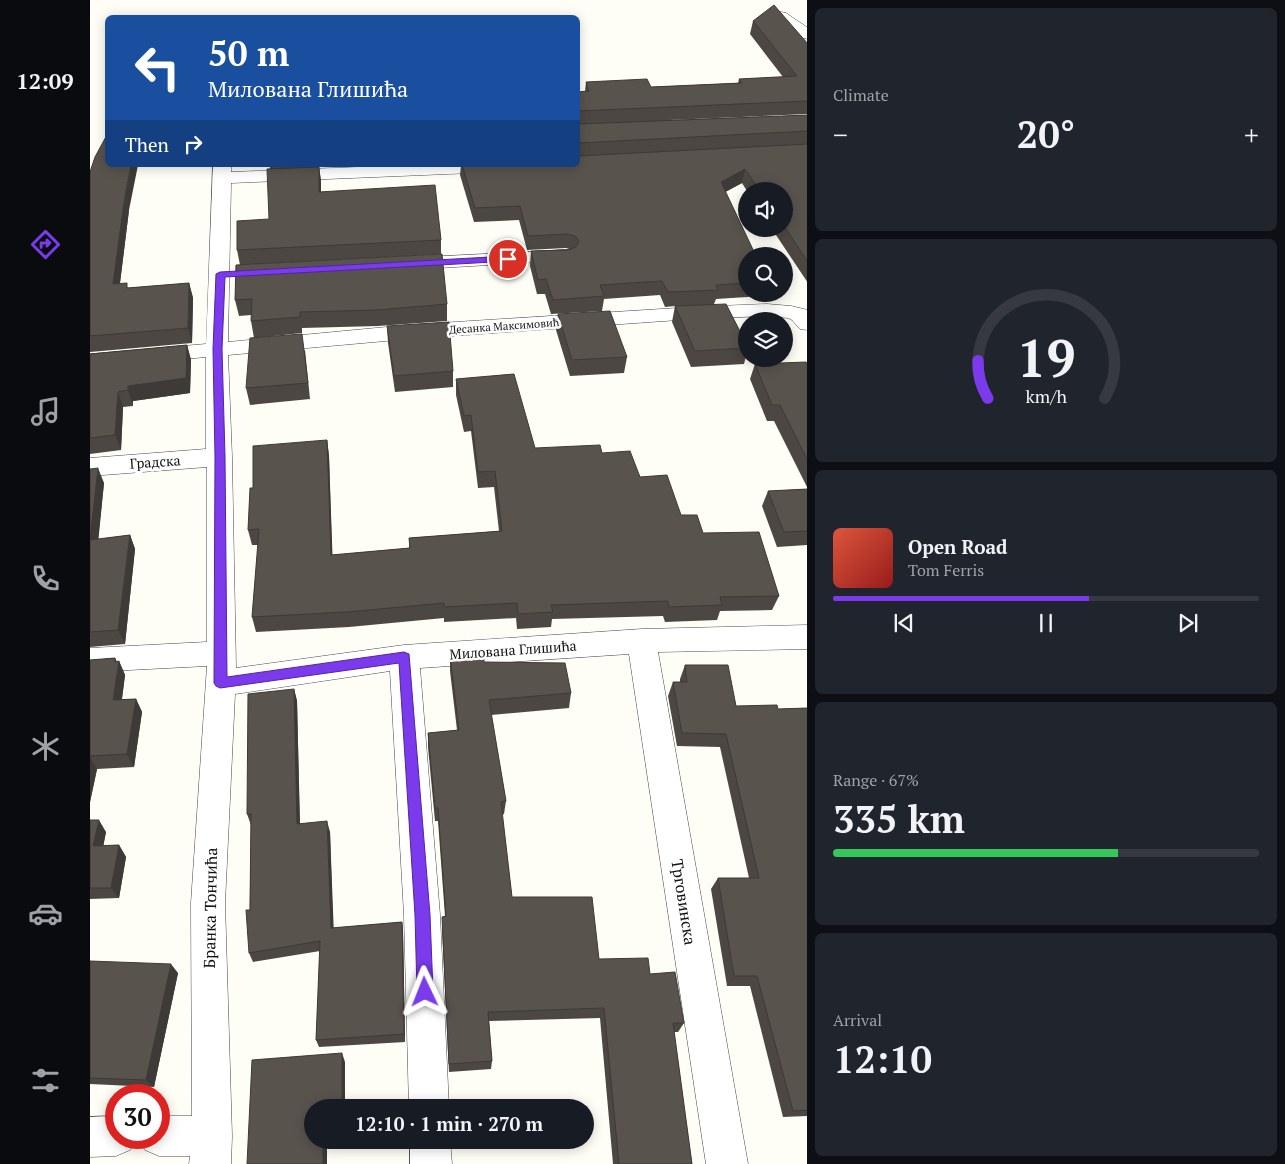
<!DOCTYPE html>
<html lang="en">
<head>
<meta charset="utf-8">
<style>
	:root { --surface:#171b24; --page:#20242c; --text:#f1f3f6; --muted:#9ea1a6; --line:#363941; --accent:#7c3aed }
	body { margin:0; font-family:"PT Serif",serif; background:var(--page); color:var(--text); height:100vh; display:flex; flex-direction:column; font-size:19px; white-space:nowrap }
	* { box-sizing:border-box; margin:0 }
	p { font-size:16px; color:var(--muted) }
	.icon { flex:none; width:28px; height:28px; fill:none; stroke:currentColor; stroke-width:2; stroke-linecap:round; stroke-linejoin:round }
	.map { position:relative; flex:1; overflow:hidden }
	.sheet { display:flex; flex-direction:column; gap:8px; padding:8px; background:#0d0f14; width:478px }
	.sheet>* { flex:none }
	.hud { position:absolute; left:15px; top:15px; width:475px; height:152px; border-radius:8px; box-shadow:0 2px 12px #0003; background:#1a4fa0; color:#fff; overflow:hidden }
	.controls { position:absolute; left:648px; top:182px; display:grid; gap:10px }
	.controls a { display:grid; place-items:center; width:55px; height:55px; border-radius:50%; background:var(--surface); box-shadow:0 2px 12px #0003; font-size:25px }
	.speed { position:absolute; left:15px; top:1084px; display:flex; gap:10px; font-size:25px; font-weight:700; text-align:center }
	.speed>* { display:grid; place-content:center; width:65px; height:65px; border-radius:50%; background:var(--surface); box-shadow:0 2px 12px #0003; line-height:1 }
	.speed .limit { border:8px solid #d22; background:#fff; color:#111 }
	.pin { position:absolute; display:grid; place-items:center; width:42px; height:42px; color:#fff; margin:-21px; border:2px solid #fff; border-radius:50%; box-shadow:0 1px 5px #0007 }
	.me { position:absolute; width:55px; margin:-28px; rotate:358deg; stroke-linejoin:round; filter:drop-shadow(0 0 4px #0008) }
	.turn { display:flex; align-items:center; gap:18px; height:105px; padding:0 20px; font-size:22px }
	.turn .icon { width:65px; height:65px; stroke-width:2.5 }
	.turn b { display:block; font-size:35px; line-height:42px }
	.then { display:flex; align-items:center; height:48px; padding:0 20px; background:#0003; gap:10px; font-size:19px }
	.big { font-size:38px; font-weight:600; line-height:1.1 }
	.sheet .tile { flex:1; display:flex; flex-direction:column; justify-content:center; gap:8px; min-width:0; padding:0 18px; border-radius:8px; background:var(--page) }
	.sheet .dial { align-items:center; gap:0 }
	.dial svg { height:130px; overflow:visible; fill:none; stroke:var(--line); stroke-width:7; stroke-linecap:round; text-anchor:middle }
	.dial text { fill:var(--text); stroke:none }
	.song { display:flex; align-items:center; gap:15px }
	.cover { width:60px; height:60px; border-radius:8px; background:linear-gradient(135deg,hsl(10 70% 55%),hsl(0 70% 35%)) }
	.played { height:5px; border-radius:2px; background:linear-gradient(90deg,var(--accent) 60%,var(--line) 60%) }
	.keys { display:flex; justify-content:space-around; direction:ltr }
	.heat { display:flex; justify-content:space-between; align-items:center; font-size:28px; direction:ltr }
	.charge { height:8px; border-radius:4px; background:linear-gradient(90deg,#34c759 67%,var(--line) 0) }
	.trip { position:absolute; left:214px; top:1099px; width:290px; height:50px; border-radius:25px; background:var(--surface); box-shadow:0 2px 12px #0003; font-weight:600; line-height:50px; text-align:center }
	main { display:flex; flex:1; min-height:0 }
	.tabs { display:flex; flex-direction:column; width:90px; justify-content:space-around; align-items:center; background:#090b0e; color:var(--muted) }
	.tabs .icon { width:35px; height:35px }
	.tabs .selected { color:var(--accent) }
	.tabs b { font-size:22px; color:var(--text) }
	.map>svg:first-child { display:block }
</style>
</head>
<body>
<main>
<nav class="tabs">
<b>12:09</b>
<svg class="icon selected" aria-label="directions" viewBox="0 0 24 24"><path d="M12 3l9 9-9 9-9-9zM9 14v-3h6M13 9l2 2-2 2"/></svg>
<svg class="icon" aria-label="music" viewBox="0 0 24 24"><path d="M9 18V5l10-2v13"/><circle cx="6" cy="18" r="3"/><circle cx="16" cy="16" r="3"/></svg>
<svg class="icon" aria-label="phone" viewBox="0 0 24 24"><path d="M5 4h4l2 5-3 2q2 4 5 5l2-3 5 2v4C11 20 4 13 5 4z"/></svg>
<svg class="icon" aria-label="climate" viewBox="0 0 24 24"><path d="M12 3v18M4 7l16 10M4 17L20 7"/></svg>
<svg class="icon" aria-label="car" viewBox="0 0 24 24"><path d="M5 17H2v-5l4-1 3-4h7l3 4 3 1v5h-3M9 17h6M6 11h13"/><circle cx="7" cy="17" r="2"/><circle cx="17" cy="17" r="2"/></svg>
<svg class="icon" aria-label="filters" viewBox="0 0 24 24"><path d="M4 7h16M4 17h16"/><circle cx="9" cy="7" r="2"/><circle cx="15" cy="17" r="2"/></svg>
</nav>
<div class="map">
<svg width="718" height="1164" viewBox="0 0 718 1164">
	<rect width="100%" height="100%" fill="#fefdf6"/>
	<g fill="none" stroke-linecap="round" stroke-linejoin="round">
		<defs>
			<path id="minor" d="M691,12L696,13L718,28V39L713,38L686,19L684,16L686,13Z
				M123,165H141V172L321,165H463L460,169L454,170L141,183L138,342L318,325L603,307L677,304L701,306L718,310V330L710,329L702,320L698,318L677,316L603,319L318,339L138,355L142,457L146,668L314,645L552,629L718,625V649L568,652L658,1164H616L539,654L330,668L350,915L359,1108H319L314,915L300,671L145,694L135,903L142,1136L141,1164H99L100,1156H69L55,1150L49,1138H69V1116H102L101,903L117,666L0,672V648L117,642V467L0,476V458L116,449V357L0,368V354L116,344Z
				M476,250L483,252L486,256L483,260L315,270L308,268L305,264L308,260L315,258Z
				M26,1116V1138H46L40,1150L26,1156L0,1157V1117Z
				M320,1140H360L362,1164H320Z"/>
		</defs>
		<use href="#minor" stroke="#444" stroke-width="1"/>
		<use href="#minor" fill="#fff" fill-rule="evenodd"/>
	</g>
	<path fill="#4d4743" d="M663,21L718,44V114L579,120L718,115V283L682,229H694V191H657L652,183L635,192L656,256V294H674L673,296L626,299L624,304L656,343V356L654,364L601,367L582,322L585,306L575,307L570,295L514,299L512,311L461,314L455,294H447L440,266L441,251L479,249L476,248L437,250L429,220L384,222L370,175L371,165H488V92L495,91L496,82L561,87L648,83L649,79L693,77L660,34Z
		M180,165H231V167H229L231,181V192L351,240V254L150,265L147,250L179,219Z
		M0,172L39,210L30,283L39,288L99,283L103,298L102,343L0,352Z
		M146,265L357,304V321L288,326L212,328V333L164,338L161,321V315L149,316L145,300Z
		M468,314L537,357L534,373L480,376L466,330Z
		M297,326L363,371V387L305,392L298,343Z
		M97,345L101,360L100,393L43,401V406L33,407L31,450L0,454V354Z
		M215,350L220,399L160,405L156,388Z
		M665,364L718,365V489L684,421H677L660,379Z
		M366,379L445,448L512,453L550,477L591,515L689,596L682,610L630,611L627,620L575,622L573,616L462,619L461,627L427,629L426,618L354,622V618L259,627L166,632L162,617L168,545H162L158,530L163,488L237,440L239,456L242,555L319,548V538L409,531L404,487L388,488L381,431L374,432L366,395Z
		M0,469L14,483L8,539L40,535L45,549L35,644L0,647Z
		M718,489V545L687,547L672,506L678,491Z
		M360,656L394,662L481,693L479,708L401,715L416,801L414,814L412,815L422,897L509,959L560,974L594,1023L588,1032H584L602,1164H523L510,1018L399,1021L402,1061L401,1069L359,1072L352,928L355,916L348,821H345L338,747V733L367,730L360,671Z
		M25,658L27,662L29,661L35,675L32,699H46L52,712L44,767L7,769L0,802V660Z
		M595,665L646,706L688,709L718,708V1116L693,1117L660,986H637L621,889L628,878H659L630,747L587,746L578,696L583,682H590V679Z
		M204,689L207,701L210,824L240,832L243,928L312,922L313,931L315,1042L229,1047L226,1040L230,951L163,962L159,953L161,825L157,814Z
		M0,820L16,832L13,846L29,845L36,857L29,898L0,899Z
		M0,961L88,973L64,1087L0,1084Z"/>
	<path fill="#3e3a37" d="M41,165H48L39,210L28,299L23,284L35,195Z
		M229,167L231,181V207L229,192Z
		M655,169L652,183L628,196L631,182Z
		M99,283L103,298L102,343L98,328Z
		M97,345L101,360L100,393L43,401V406L38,390V386Z
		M28,392L33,407L31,450L25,435Z
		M237,440L239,456L243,570L241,555Z
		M8,468L14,483L7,554L0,540Z
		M40,535L45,549L35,644L28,630Z
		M25,658L28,665L29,661L35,675L30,713L23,700Z
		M204,689L207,701L210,835L207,824Z
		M46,699L52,712L44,767L37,754Z
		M0,757L7,769L0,802Z
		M9,820L16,832L11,858L3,846Z
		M237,821L240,832L244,937L241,928Z
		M29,845L36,857L29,898L21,888Z
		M312,922L313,931L315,1042L314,1034Z
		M81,964L88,973L64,1087L56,1080Z
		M252,1053L255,1062V1108H252Z
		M233,1140H237V1164H233Z"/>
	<path fill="#59534e" stroke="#3e3a37" d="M684,5L718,44V101L488,111V122L490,124L718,115V131L489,143L488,149V92L499,91L496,82L557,79L561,87L652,83L649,79L707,76L663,21Z
		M18,133V165H41L35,195L23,284L37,283V288L99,283L98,328L0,336V172L5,157Z
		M718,144V262L694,226V191H670L655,169L631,182L666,256H656V283L626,285L628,290L578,292L572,281L510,285L514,296L463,300L456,279L448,280L441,251L478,250L486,247L489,241L485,236L477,234L438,236L430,206L385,208L372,165H488V156Z
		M229,167V192L345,185L351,240L147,250V221L179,219L177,169Z
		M352,254L357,304L287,310L210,312V317L161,321L162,299L145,300L146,265Z
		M636,304L656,343V348L605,351L585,306Z
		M520,311L537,357L482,360L468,314Z
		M359,322L363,371L304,376L297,326Z
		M212,334L218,383L156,388L160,338Z
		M97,345L96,378L38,386V390L28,392L25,435L0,438V354Z
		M716,362L718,365V461L690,405H682L665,364Z
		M424,374L445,448L510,445L512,453L540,451L550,477L577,475L591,515H607L613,533L669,532L689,596L630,597L632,605L579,607L578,601L461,605L463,612L428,614L427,603L354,607V603L257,612L162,617L169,529L158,530L160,488H163V446L237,440L241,555L320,548L319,538L412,531L405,471L388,472L381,415L374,416L366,379Z
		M8,468L0,540L40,535L28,630L0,632V469Z
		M718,489V531L694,532L678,491Z
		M394,652V662L475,663L481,693L399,700L416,801L411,802L422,897H502L509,959L558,958L560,974L585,972L594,1023H583L602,1164H529L514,1008L398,1012L402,1061L359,1064L352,917L356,916L348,808H345L338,733L369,730L360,656Z
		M25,658V662L29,661L23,700L46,699L37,754L0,756V660Z
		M595,665H638L646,706L687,705L688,709L718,708V1110L703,1111L667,976H644L628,878H669L636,734L592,733L583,682H597Z
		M204,689L207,824L237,821L241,928L312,922L314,1034L226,1040L230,941L159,953L156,910H160L161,814H157L158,694Z
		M0,820H9L3,846L29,845L21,888H0Z
		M0,961L81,964L56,1080L0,1078Z
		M252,1053V1108H222V1140H233V1164H157L162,1060Z"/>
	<path fill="#7c3aed" stroke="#51269a" d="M418,256L421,257V261L135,277L132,349L135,457L137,677L314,652L319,654L340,915L343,992L340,998L335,1000L329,998L327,992L325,915L309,663L130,688L126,686L124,683L125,457L123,349L126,274L130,272Z"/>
	<g text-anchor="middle" stroke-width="5" stroke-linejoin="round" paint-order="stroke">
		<g font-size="11" fill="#111" stroke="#fff">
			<text transform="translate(414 326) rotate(-4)" y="4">Десанка Максимовић</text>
		</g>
		<g font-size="14" fill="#111" stroke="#fff">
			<text transform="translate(65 462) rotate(-4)" y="5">Градска</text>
			<text transform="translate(423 650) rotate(-4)" y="5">Милована Глишића</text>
		</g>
		<g font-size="16" fill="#111" stroke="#fff">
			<text transform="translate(594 902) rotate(81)" y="6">Трговинска</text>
			<text transform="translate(120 908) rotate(-89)" y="6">Бранка Тончића</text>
		</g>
	</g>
</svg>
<div class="controls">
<a><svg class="icon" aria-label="sound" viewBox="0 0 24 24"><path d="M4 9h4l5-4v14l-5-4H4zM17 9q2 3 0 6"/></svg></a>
<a><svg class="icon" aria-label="search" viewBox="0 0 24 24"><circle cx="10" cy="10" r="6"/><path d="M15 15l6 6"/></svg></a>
<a><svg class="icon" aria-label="layers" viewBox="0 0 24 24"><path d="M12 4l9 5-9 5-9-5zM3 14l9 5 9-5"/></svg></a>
</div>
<div class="speed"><div class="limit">30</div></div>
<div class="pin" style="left:418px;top:259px;background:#d93025"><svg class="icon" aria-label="arrive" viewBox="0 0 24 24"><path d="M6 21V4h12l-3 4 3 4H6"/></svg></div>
<svg class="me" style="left:335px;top:992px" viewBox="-20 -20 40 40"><path d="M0-17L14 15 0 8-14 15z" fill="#7c3aed" stroke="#fff" stroke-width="4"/></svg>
<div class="trip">12:10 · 1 min · 270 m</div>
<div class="hud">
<div class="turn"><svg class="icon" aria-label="left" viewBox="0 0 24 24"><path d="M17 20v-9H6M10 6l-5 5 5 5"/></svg><div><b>50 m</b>Милована Глишића</div></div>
<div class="then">Then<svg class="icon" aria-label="right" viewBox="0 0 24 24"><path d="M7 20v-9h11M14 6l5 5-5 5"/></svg></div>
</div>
</div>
<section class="sheet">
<div class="tile"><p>Climate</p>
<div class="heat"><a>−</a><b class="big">20°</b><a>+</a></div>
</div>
<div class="tile dial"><svg viewBox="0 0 100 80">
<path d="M14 69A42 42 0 1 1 86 69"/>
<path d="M14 69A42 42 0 0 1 8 46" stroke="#7c3aed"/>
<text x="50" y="56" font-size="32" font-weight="700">19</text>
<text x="50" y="72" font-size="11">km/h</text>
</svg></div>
<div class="tile">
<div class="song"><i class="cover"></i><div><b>Open Road</b><p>Tom Ferris</p></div></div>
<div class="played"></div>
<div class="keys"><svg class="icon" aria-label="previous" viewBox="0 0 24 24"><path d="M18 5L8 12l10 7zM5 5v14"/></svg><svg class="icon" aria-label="pause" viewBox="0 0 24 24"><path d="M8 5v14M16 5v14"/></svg><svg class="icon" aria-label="next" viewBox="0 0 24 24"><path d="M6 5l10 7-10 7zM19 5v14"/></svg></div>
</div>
<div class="tile"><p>Range · 67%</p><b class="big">335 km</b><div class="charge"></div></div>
<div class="tile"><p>Arrival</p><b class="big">12:10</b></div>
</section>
</main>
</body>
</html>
